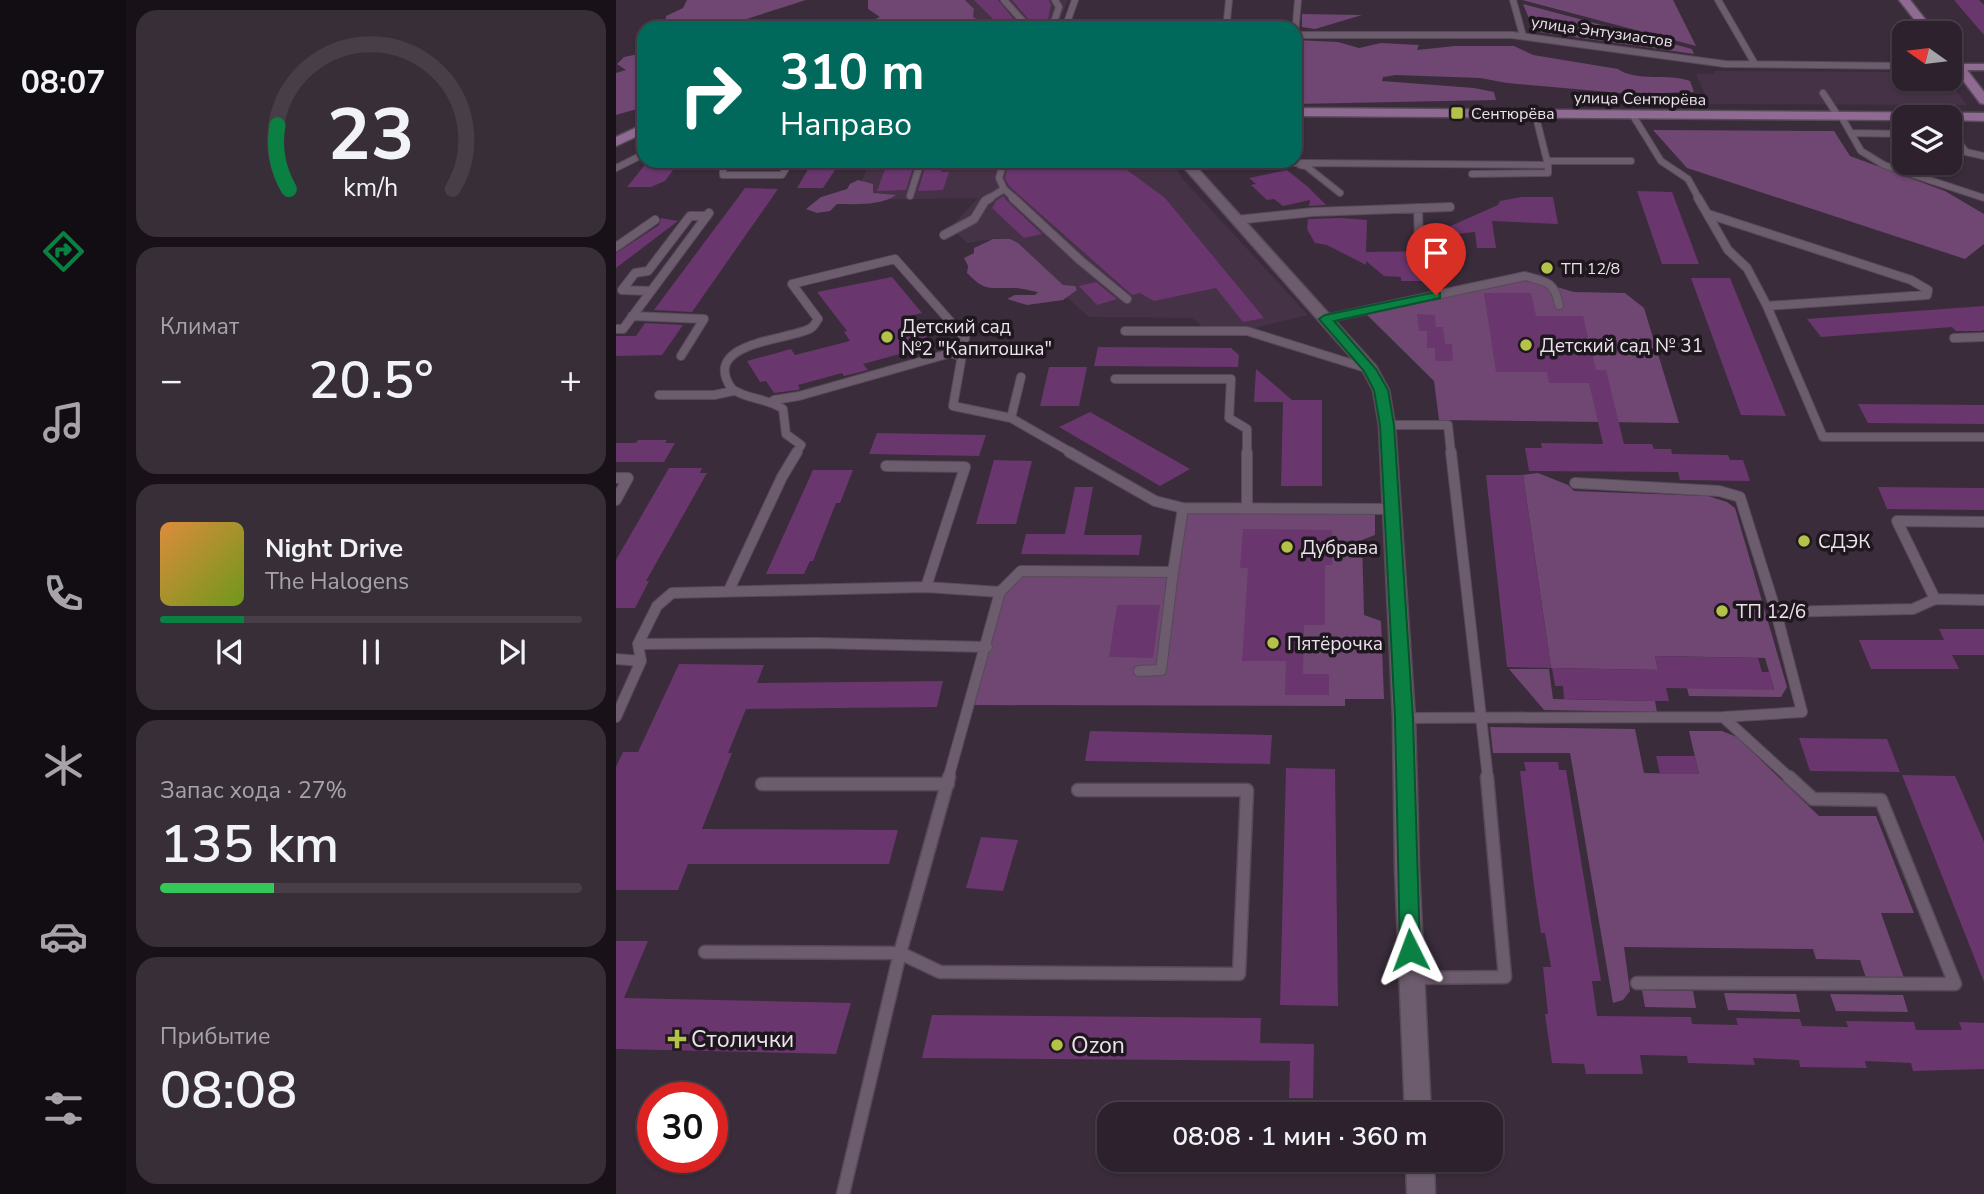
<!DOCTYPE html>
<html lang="ru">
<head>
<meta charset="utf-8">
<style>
	:root { --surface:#2c212c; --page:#382e38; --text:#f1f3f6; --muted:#a6a3a9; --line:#483e48; --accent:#0b8043 }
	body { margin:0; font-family:"Nunito Sans",sans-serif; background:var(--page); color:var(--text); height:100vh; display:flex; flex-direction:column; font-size:26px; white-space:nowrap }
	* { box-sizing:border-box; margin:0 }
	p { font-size:23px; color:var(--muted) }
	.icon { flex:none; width:38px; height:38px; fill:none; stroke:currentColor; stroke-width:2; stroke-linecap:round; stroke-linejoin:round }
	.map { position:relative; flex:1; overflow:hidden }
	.drawer { display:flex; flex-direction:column; gap:10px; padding:10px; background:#181218; width:490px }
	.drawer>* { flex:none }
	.hud { position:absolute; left:21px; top:21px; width:665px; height:147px; border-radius:21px; box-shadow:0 2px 5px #0004,0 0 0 2px var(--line); background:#00695c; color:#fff; overflow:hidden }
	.needle { width:46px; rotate:284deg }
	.buttons { position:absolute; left:1276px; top:21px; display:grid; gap:14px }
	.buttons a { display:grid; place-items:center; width:70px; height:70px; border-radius:14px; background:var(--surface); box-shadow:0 2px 5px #0004,0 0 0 2px var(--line); font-size:35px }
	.speed { position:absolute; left:21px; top:1082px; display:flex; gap:14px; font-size:35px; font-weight:700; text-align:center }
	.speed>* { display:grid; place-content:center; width:91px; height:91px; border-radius:50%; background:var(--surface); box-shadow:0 2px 5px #0004,0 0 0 2px var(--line); line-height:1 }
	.speed .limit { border:10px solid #d22; background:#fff; color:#111 }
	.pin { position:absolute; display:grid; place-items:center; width:60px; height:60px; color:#fff; margin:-72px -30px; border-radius:50% 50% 50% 0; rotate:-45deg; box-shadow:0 0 7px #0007 }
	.pin .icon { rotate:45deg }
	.me { position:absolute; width:77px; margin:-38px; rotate:357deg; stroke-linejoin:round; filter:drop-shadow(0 0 5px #0008) }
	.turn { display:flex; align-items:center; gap:24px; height:147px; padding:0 28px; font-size:32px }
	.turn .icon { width:91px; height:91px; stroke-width:2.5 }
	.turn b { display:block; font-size:49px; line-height:60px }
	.big { font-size:52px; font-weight:600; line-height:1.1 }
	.drawer .tile { flex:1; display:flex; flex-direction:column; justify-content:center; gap:10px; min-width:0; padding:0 24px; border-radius:21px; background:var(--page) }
	.drawer .dial { align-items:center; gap:0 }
	.dial svg { height:182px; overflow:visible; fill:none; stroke:var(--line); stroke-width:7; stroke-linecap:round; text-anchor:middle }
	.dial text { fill:var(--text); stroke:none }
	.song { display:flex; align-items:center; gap:21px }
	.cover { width:84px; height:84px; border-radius:10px; background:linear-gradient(135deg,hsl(30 70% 55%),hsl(80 70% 35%)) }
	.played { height:7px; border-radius:4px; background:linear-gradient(90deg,var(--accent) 20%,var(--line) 20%) }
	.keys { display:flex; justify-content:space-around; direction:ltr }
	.heat { display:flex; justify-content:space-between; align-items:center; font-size:38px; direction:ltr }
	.charge { height:10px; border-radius:5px; background:linear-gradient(90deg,#34c759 27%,var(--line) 0) }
	.trip { position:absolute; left:481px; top:1102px; width:406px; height:70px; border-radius:21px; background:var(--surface); box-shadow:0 2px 5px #0004,0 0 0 2px var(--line); font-weight:600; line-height:70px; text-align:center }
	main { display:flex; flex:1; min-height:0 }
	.tabs { display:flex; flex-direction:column; width:126px; justify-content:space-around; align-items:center; background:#120d12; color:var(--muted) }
	.tabs .icon { width:49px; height:49px }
	.tabs .current { color:var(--accent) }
	.tabs b { font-size:32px; color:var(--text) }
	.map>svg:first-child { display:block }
</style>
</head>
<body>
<main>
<nav class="tabs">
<b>08:07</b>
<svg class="icon current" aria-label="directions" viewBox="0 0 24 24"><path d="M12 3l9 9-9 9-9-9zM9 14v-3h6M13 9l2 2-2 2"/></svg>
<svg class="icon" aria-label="music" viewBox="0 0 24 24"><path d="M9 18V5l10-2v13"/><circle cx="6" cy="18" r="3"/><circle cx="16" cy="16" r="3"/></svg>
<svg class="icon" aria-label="phone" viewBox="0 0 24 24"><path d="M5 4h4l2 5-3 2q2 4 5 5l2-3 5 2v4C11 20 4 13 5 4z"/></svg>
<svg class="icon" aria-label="climate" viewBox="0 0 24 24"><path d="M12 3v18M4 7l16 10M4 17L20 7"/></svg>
<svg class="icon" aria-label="car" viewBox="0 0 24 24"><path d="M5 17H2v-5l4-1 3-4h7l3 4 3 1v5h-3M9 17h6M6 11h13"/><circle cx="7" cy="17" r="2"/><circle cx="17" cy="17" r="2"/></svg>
<svg class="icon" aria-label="filters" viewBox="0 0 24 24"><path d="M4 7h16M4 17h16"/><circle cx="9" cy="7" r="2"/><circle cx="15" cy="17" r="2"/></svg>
</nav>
<section class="drawer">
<div class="tile dial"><svg viewBox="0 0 100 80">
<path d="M14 69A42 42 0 1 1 86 69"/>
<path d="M14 69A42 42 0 0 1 9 41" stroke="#0b8043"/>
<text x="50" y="56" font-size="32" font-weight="700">23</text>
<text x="50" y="72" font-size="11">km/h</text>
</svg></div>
<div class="tile"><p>Климат</p>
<div class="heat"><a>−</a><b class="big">20.5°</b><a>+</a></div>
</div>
<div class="tile">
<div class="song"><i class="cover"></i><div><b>Night Drive</b><p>The Halogens</p></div></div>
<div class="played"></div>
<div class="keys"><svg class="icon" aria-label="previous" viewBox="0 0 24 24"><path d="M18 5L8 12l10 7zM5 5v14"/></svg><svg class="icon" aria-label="pause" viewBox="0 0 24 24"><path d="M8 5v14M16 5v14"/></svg><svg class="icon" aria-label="next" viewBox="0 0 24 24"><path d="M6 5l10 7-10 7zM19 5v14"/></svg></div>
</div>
<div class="tile"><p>Запас хода · 27%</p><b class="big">135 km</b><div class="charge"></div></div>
<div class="tile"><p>Прибытие</p><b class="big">08:08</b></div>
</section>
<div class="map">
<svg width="1368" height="1194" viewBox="0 0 1368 1194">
	<rect width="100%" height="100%" fill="#3a2c3b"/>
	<path fill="#453246" d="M349,0H452L441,28H378L357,17L358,9Z
		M1098,71L1288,72V79H1331L1351,105L1093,104L1080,74H1099Z
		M254,161H557L565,177L692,315L635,329L587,327L576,318L473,317L384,238L351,243L335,227L362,198L238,200Z"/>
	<path fill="#6f4772" d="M71,0H190L121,22L109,28H49L50,16L67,8Z
		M252,0H349L358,9L357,17L378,28H248L243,26L264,17L252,9Z
		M906,0H1057L1080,46Z
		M907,4L1076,49L1078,54L915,31L914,21Z
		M686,14L746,15L699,29L686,27Z
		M679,40L722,42L743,48L765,43L803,45L801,50L839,46H898L917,55L1002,69C1020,82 1053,73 1074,81L1078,92L1015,94L891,83L864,78L780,75L767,77L766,81L858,88L878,92L880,100L679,104Z
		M28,53V107L0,115V73L10,70L1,64L8,57Z
		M1037,130L1218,131L1234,156L1329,191L1368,214V244L1349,259L1071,168Z
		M242,180L257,184V193L280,195C265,206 238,204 221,204L214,211L201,213L190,209L205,197L231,189L234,184Z
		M377,239H394L402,243L447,285L459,286L461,290L447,300L411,305L391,299L399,295H419L422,292C414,291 406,288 398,288C373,287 371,293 351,273L352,266L348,258L358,253V248Z
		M899,275L958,292L1009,293L1028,308L1063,423L823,420L818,381L745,309Z
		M922,473L952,485L958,491L1092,496L1111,502L1119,508L1171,687L1165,697L1073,696L1071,688L1158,689L1149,658L1039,656L1042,670L935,668L907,475Z
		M567,508L759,510V535L746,540L748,615L765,621L768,699H729V706L355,705L384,592L405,571L557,572Z
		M893,669H933L937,699L1039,701L1041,712L928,710Z
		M874,727L1019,729L1028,773L1083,774L1073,731H1106L1121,737L1203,816H1260L1298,913H1265L1288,978H1250L1244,960L1200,959L1197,949L1008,947L1014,991L1007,1000L997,1003L954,753H877Z
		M1026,990L1077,991L1080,1008L1029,1007Z
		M1108,993L1180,994L1184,1012L1112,1010Z
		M1214,994L1287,995L1292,1012L1220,1011Z"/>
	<path fill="#6a366e" d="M358,0H382L405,28H386Z
		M396,0H433L435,5L431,24L424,25L414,21Z
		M1338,0H1363L1368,5V35Z
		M32,161L63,162L49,181L35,187H11Z
		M197,161H222L220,164H223L207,188H181Z
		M272,161H299L290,190L261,191Z
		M311,161H329L325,172H333L327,190L302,191Z
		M429,161H513L511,170L549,198L648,318L627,322L600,288L538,301L524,293L516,295L393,186L389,178L391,170H426Z
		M671,170L692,187L710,205L693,206L694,200L667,206L658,199L651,200L635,185L640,184L633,178Z
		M129,188L162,189L76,312L38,310Z
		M1021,191L1056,192L1083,264H1046Z
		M387,196L393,203L426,234L408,238L376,208L380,201Z
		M905,197H937L942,224L876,221L880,248H861L859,232L822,236L821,232L882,205L884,201Z
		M45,218L62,221L0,268V253L43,225Z
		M725,218L751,220L750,252L816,251L819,281H785V277L768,276L750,261V265L711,245L699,243L691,229L692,219Z
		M276,277L306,313L294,316L317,345L247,364L252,370L228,376L226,373L182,385L184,389L181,390L158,393L150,381L144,382L131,361L175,349L179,355L234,341L228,332L231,331L201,292Z
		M1075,278H1114L1170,416L1125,415Z
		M480,282L501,299L481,305L463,286Z
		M868,293H915L920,316H967L980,370H990L1008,444H1036L1038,449H1055L1056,454L1112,455L1114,460H1127L1134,481L1064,480L1062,472L913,471L909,448H926L925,443L987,444L973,383H933L931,372H880Z
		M1368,306V330L1365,331H1340L1336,327L1205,337L1191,319Z
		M801,314L819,315L820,327H827L829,344H836L837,361H819V348H811V331H803Z
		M29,323L67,325L46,355L0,356V336H20Z
		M482,347L615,348L623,355L622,367L478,366Z
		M433,367H471L463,406H424Z
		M640,369L676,400H706V486H665L667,402H638Z
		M1242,404L1368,405V424L1252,423Z
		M474,412L574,469L544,486L443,427Z
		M261,433L370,435L363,456L253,454Z
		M22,440H51L49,443H59L48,462H0V443H20Z
		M378,460L416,461L400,524H360Z
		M53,468H86L84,473H91L30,581H33L19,608H0V560Z
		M197,470H237L224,503H220L197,561H194L188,574H150Z
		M870,475H907L935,668L891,667Z
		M459,487H477L468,535H526L523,555L405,554L410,534H449Z
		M1262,487L1368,488V510L1271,509Z
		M627,529L716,530V565H709V625H688L687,674H713V695H669L670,661H626L632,568H624Z
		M501,605H544L537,658L493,657Z
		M1323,629H1368V655H1336L1343,669H1255L1243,640H1328Z
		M1039,656L1142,658L1146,672H1153L1158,690L1050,688L1053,701H1039L948,699L947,686H939L936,668L1042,670Z
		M63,664L148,665L141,683L327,681L321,707L130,709L112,753H116L86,829L282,830L273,864H72L62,890H0V767L7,752H22Z
		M474,731L656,735L654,764L469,761Z
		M1183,738L1271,739L1284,772L1194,771Z
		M1040,756H1079L1083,774H1044Z
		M908,762H942L943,770H950L985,981H976L981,1016L1075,1017L1076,1024L1122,1025L1120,1018L1184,1019L1186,1026L1232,1027L1230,1021L1298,1022L1300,1030H1346L1343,1022L1368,1023V1069L1297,1071L1295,1063L1249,1061L1251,1068L1184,1067L1183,1060L1137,1058L1139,1065L1072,1063L1071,1056L1024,1055L1027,1074H970L968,1064L936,1063L929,1014H932L927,967H935L929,933H925L918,886L904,771H910Z
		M670,768L719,769L722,1006L664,1005Z
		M1286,775L1339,776L1368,842V982Z
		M365,837L402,840L387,891L350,888Z
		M0,941H32L8,998L235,1003L220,1054L0,1049Z
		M316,1015L645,1018L644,1043L698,1044L697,1098H673L674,1061L306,1058Z"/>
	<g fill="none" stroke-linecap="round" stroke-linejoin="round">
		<defs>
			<path id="service-far3" d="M388,0L411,26L419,28
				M613,0L611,20L614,28
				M897,0L907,36
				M1102,0L1139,64
				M436,28L443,7L439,0
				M449,28L459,0
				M679,35H896L1109,64L1288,66
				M679,35L682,0
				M1207,93L1222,116
				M919,113L931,161
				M1016,114L1045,161L1072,179L1083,199
				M1225,116L1245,151L1268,165L1368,198
				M1334,131L1350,152L1368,156
				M1235,133L1288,134
				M111,161L107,167V175H166L173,163L169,161
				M388,161L383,178L388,189L399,199
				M568,162L932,165L931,161H1015
				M684,165L690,166L724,193
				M0,168L28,154
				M856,174L932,173V165
				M294,196L305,161
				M372,199L388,189"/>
			<path id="service-far2" d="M397,198L465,261L511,299
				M1082,198L1112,250L1131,268L1151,306L1207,437H1368
				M802,208L803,242
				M1092,214L1295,280L1312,290L1311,295L1151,306
				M620,220L697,212L834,207
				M328,235L358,219L369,201L374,198
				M0,247L39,220
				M35,291L6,290L19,273L32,271L74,216H91
				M16,316L88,319L65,356
				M709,319L909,276C931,282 938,281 943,305
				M0,329H7L93,213
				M509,331H631L753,369
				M1338,338L1368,337
				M405,377L395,418L456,453
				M499,379H615L613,418L631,429V453
				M43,395H98L117,391
				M158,400L183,396L335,353L346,357
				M771,425H832L835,453
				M180,453L185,445L170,434L167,409C152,398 132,400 116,389C82,341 177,340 195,328C198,326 200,322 202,319L176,284L279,259L349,338L337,406L395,418"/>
			<path id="service-far1" d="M453,452L539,501L567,508
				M631,452V506
				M835,452L872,779
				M270,466L349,467L310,587
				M0,478H12L0,500
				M113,590L166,477L181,452
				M1319,599L1281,521L1368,522
				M1160,612L1297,609L1319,599L1368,600
				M22,644L201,643L371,647
				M0,659L25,661
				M523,671L545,670L557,572
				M0,717L25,661L22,644L41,606L56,593L310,587L384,592L405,571L557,572L567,508L775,509
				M1107,717L1175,779
				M789,718L1107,717L1186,712L1160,612L1124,497L1103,491L959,483
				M332,779L384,592"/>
			<path id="service" d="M146,784H332
				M89,952L284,953L324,972L623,974L631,790H462
				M796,978L889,977L871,777
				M1021,983L1339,984L1265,800L1197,799L1173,777
				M227,1194L284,953L333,777"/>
			<path id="minor" d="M562,161H575L760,366L773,390L779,425L799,718L803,868L815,1115H789L779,868L777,718L763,425L757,390L747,371Z
				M790,1160H818L819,1194H791Z"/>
			<path id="secondary" d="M1283,0H1294L1320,33H1309Z
				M1334,53L1346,64H1368V70H1351L1368,92V104L1364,103L1334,63Z
				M679,108L1368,113V121L1334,120V117H1288V120L679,116Z
				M28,124V133L0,146V137Z"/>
		</defs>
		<use href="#service-far3" stroke="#564a57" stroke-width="8"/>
		<use href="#service-far2" stroke="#564a57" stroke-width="10"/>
		<use href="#service-far1" stroke="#564a57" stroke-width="12"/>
		<use href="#service" stroke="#564a57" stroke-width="15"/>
		<use href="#minor" stroke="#564a57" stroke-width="3"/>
		<use href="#secondary" stroke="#564a57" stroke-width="3"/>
		<use href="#service-far3" stroke="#6c5c6d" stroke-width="6"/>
		<use href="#service-far2" stroke="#6c5c6d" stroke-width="8"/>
		<use href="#service-far1" stroke="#6c5c6d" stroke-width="10"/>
		<use href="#service" stroke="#6c5c6d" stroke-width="12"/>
		<use href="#minor" fill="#6c5c6d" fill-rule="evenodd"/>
		<use href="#secondary" fill="#8f6a92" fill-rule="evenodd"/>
	</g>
	<path fill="#0b8043" stroke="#07532c" stroke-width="2" d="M820,292L824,293V298L718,321L760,369L772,390L778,425L797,718L804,950L801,956L794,958L787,956L784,950L779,718L764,425L758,390L748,371L703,319L709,315Z"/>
	<g fill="#b5c249" stroke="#1e171e" stroke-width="2.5">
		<rect x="834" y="106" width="14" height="14" rx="3.5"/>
		<circle cx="931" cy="268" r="7"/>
		<circle cx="271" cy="337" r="7"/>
		<circle cx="910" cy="345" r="7"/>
		<circle cx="1188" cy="541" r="7"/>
		<circle cx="671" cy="547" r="7"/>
		<circle cx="1106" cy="611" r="7"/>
		<circle cx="657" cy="643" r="7"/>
		<path d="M57.5 1028.5h7v7h7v7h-7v7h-7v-7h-7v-7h7z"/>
		<circle cx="441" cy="1045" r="7"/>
	</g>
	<g text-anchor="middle" stroke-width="7" stroke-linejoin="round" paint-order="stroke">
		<g font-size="16" fill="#ece2ec" stroke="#1e171e">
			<text transform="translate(986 31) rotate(8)" y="6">улица Энтузиастов</text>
			<text transform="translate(1024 98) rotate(1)" y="6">улица Сентюрёва</text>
		</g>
		<g font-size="16" fill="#ece2ec" stroke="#1e171e" text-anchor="start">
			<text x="855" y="119">Сентюрёва</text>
			<text x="945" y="274">ТП 12/8</text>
		</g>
		<g font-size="19" fill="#ece2ec" stroke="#1e171e" text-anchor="start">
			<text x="285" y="333">Детский сад<tspan x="285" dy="22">№2 "Капитошка"</tspan></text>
			<text x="924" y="352">Детский сад № 31</text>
			<text x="1202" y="548">СДЭК</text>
			<text x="685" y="554">Дубрава</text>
			<text x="1120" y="618">ТП 12/6</text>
			<text x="671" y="650">Пятёрочка</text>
		</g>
		<g font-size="23" fill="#ece2ec" stroke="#1e171e" text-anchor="start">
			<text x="75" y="1047">Столички</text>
			<text x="455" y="1053">Ozon</text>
		</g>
	</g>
</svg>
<div class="buttons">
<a><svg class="needle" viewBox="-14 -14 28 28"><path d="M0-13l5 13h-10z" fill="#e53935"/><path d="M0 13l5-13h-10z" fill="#a6a3a9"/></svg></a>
<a><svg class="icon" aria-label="layers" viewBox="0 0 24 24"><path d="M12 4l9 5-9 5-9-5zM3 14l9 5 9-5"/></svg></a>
</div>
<div class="speed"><div class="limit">30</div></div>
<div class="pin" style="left:820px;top:295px;background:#d93025"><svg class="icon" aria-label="arrive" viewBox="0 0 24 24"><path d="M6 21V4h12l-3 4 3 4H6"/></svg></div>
<svg class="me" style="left:794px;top:950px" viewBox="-20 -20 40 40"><path d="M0-17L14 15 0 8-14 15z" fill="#0b8043" stroke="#fff" stroke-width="4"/></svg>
<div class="trip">08:08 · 1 мин · 360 m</div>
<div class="hud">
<div class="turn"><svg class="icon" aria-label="right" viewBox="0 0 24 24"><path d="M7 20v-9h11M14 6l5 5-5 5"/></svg><div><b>310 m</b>Направо</div></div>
</div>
</div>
</main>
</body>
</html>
